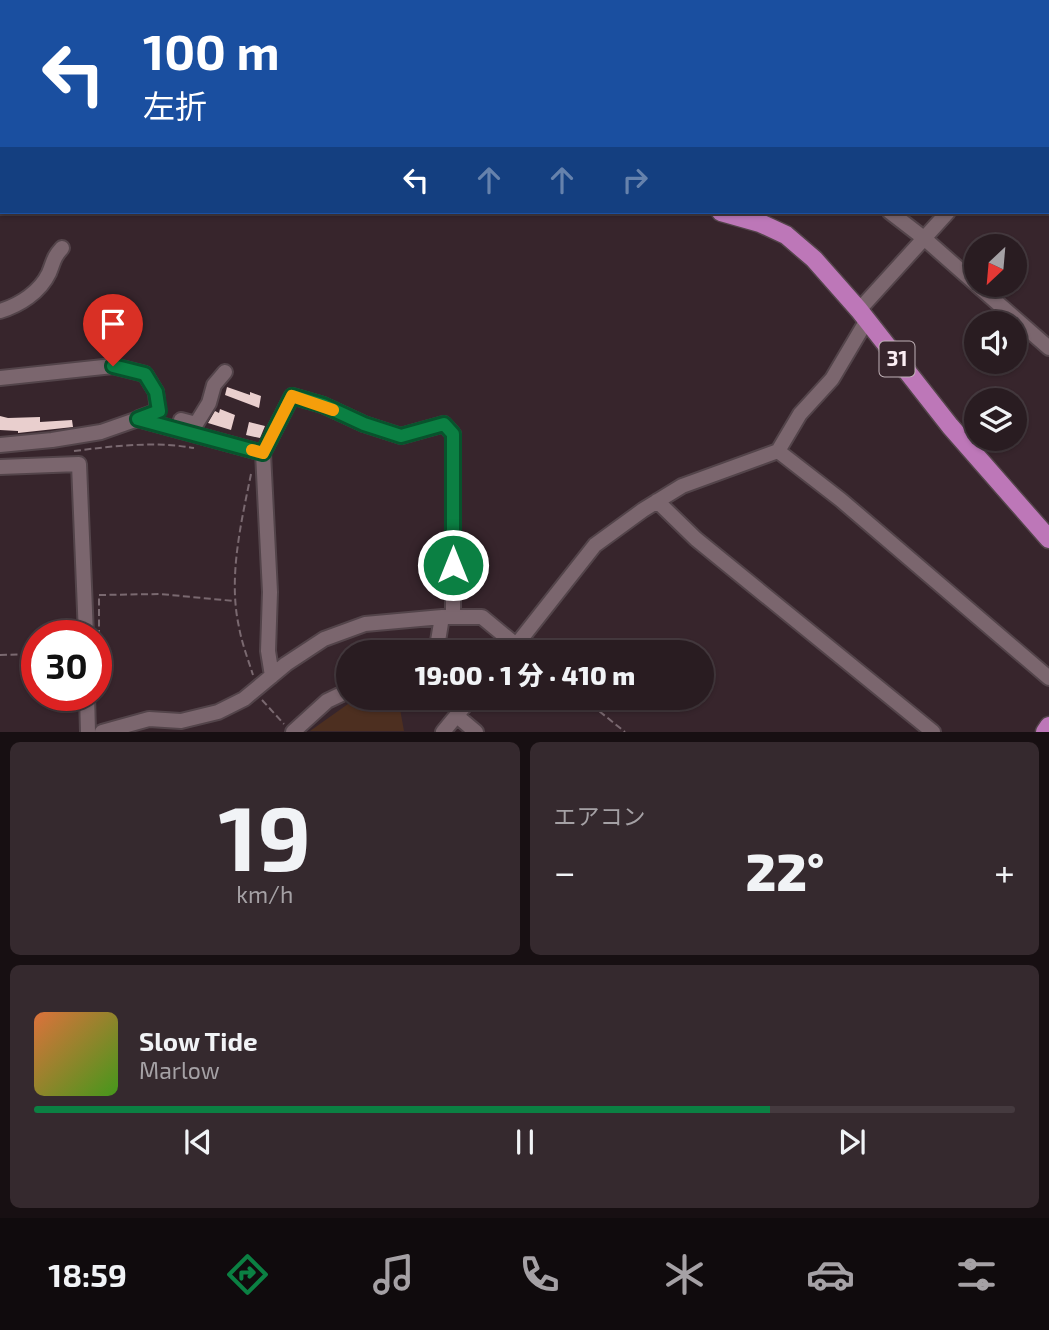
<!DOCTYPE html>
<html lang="ja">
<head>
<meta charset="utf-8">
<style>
	:root { --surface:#291c21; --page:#35292e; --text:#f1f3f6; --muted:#a5a1a5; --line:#453a3f; --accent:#0b8043 }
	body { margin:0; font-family:"Exo 2","Noto Sans JP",sans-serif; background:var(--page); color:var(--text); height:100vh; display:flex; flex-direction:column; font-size:26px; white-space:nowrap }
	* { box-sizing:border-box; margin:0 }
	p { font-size:23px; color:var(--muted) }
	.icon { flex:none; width:38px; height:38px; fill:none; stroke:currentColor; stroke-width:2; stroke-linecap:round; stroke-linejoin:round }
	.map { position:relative; height:732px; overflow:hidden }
	.side { display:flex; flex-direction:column; gap:10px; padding:10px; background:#170f12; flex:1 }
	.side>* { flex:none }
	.top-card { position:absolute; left:0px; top:0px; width:1050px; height:214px; box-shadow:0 2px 5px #0004,0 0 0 2px var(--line); background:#1a4fa0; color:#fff; overflow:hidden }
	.needle { width:46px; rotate:206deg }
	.controls { position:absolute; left:964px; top:234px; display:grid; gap:14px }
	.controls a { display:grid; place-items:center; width:63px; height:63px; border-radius:50%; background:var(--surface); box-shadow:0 2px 5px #0004,0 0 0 2px var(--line); font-size:35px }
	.speed { position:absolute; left:21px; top:620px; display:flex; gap:14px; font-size:35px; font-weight:700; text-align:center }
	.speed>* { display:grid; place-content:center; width:91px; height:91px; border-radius:50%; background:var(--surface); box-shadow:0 2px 5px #0004,0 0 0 2px var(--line); line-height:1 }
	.speed .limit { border:10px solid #d22; background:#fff; color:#111 }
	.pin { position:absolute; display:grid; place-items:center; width:60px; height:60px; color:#fff; margin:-72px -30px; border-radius:50% 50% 50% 0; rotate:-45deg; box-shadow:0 0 7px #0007 }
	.pin .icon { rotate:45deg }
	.me { position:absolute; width:77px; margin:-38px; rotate:0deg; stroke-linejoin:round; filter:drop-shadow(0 0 5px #0008) }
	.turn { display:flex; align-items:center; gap:24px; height:147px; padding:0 28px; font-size:32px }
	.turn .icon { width:91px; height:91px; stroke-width:2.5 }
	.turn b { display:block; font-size:49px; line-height:60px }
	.lanes { display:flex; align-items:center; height:66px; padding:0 28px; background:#0003; justify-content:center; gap:35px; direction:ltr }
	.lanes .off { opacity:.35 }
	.big { font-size:52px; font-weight:800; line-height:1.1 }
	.side .card { flex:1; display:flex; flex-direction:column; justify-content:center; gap:10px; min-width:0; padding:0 24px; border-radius:10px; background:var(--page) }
	.side .dial { align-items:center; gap:0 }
	.dial b { font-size:91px; line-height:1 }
	.song { display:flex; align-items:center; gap:21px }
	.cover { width:84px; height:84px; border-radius:10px; background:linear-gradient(135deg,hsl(20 70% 55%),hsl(100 70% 35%)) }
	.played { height:7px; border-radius:4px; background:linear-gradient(90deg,var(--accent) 75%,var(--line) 75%) }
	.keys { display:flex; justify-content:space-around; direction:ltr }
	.heat { display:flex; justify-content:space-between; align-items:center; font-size:38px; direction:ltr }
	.side .tiles { flex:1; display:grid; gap:10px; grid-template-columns:1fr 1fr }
	.card:last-child { grid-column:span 2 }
	.trip { position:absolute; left:336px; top:640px; width:378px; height:70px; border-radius:35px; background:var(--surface); box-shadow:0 2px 5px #0004,0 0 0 2px var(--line); font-weight:800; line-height:70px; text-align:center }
	.dock { display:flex; height:112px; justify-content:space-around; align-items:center; background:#100b0d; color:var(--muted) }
	.dock .icon { width:49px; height:49px }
	.dock .active { color:var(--accent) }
	.dock b { font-size:32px; color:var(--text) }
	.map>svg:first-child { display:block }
</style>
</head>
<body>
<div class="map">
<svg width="1049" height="732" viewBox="0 0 1049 732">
	<rect width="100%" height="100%" fill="#37252c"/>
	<path fill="#4d2f20" d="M360,698H398L404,731H310L348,704Z"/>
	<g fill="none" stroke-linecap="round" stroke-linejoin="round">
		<path stroke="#413754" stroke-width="18" d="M197,2L198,0
			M0,190L2,187"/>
	</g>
	<path fill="#e9cfce" d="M227,387L250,395V392L261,396L259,408L225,395Z
		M220,409L235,415L231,430L208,423L215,411L219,413Z
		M0,416L8,418L40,417V422L72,420L73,427L18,433V431L0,430Z
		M249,422L265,426L260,438L246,435Z"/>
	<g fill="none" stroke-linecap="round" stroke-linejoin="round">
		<defs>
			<path id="minor" d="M652,0L654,2
				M953,0L955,2
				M664,2L666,0
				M1048,83L1049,84
				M1048,95L1049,94
				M890,212L925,239L976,284
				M977,285L1049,348
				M859,310L948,212
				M0,311C20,305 40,292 49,273C54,261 53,258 62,248
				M0,378L113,366L145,374L156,392L158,411L139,418
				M181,420L196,424L209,403L214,385L225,372
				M0,445L52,440L101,432L138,419L263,453
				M778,451L841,500L1049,678
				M0,467L79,464L86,635
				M657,501L696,539L933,732
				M436,653L442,617H482L516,645
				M510,653L595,545L643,510L682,486L778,451L800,414L832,379L867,320
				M272,676L268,651L270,592L263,453L292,396L323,405L364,424L401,436L444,424L453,434V617
				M87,695L88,732
				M457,716L476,732
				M102,732L149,719L181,721L218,712L244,699L286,664L324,639L365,624L442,617
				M293,732L327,701L348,691
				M443,732L471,698"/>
			<path id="major" d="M462,0V2
				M721,212L760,223L786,235L814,259L859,310L950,426L1049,539
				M1045,732L1049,726"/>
		</defs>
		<use href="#minor" stroke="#53444a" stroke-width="18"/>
		<use href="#major" stroke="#53444a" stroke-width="21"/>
		<path stroke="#7a6970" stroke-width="2" stroke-dasharray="7 3.5" stroke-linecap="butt" d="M74,451C114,446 154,441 194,448
			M251,474C241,523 228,578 239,627C242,644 248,659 253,675
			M0,655L37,654
			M96,655H99V595L160,594L234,601
			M583,698L625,732
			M262,700L284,724"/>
		<use href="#minor" stroke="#7b666e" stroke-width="14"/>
		<use href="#major" stroke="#bd77b8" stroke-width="18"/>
	</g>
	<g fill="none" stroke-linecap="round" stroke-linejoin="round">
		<defs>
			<path id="route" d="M113,366L145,374L156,392L159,411L138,419L263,453L292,396L323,405L364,424L401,436L444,424L453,434V565"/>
		</defs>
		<use href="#route" stroke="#07532c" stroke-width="18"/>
		<use href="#route" stroke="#0b8043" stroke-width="12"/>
		<path stroke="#f59e0b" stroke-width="12" d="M252,450L263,453L292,396L333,410"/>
	</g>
	<g text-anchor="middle" stroke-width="7" stroke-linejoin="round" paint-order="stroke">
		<rect fill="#37252c" stroke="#c0b2b7" stroke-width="2" x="879.5" y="341.5" width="35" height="35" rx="5"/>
		<g font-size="21" font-weight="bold" fill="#fbeef3">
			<text x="897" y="366">31</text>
		</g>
	</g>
</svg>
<div class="controls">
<a><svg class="needle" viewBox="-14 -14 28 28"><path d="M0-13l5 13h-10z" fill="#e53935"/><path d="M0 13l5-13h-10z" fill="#a5a1a5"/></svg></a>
<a><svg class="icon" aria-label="sound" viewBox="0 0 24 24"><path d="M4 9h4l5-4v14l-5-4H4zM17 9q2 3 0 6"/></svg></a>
<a><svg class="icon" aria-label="layers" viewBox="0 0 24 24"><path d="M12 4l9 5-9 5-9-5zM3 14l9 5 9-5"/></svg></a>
</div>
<div class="speed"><div class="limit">30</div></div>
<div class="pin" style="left:113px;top:366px;background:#d93025"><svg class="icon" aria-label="arrive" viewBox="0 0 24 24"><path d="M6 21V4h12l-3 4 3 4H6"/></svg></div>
<svg class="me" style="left:453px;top:565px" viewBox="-20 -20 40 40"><circle r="17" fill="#0b8043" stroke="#fff" stroke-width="3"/><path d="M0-11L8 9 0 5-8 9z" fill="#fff"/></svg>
<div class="trip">19:00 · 1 分 · 410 m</div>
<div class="top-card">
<div class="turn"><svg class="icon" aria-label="left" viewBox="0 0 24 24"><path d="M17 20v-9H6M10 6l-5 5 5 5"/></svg><div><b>100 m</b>左折</div></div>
<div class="lanes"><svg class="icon" aria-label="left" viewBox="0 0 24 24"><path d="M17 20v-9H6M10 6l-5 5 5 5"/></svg><svg class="icon off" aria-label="ahead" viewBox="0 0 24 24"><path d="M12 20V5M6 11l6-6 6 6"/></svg><svg class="icon off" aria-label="ahead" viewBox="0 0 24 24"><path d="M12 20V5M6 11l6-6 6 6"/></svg><svg class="icon off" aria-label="right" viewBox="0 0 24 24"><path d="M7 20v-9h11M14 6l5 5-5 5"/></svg></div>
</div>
</div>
<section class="side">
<div class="tiles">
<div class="card dial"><b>19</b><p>km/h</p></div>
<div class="card"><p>エアコン</p>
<div class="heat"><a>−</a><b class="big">22°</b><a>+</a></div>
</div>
<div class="card">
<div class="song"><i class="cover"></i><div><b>Slow Tide</b><p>Marlow</p></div></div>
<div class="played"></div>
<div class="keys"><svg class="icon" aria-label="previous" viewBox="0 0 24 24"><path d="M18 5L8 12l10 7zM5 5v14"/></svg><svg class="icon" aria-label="pause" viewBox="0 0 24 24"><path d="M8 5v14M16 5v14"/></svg><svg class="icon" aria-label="next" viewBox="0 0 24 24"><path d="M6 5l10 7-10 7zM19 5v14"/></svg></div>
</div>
</div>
</section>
<nav class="dock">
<b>18:59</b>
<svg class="icon active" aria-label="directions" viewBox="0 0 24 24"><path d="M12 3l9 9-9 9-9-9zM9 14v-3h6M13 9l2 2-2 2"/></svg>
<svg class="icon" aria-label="music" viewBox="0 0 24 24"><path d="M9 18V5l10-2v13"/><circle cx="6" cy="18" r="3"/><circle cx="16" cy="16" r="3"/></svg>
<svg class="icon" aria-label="phone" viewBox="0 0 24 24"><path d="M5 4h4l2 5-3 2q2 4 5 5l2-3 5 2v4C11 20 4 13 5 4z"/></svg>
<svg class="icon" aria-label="climate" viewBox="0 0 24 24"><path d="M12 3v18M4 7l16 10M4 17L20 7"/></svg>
<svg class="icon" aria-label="car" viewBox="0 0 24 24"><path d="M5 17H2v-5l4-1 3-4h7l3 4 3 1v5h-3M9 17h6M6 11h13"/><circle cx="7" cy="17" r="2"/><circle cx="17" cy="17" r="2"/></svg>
<svg class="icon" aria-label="filters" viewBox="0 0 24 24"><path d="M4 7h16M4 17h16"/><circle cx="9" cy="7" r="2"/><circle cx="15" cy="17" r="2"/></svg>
</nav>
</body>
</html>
